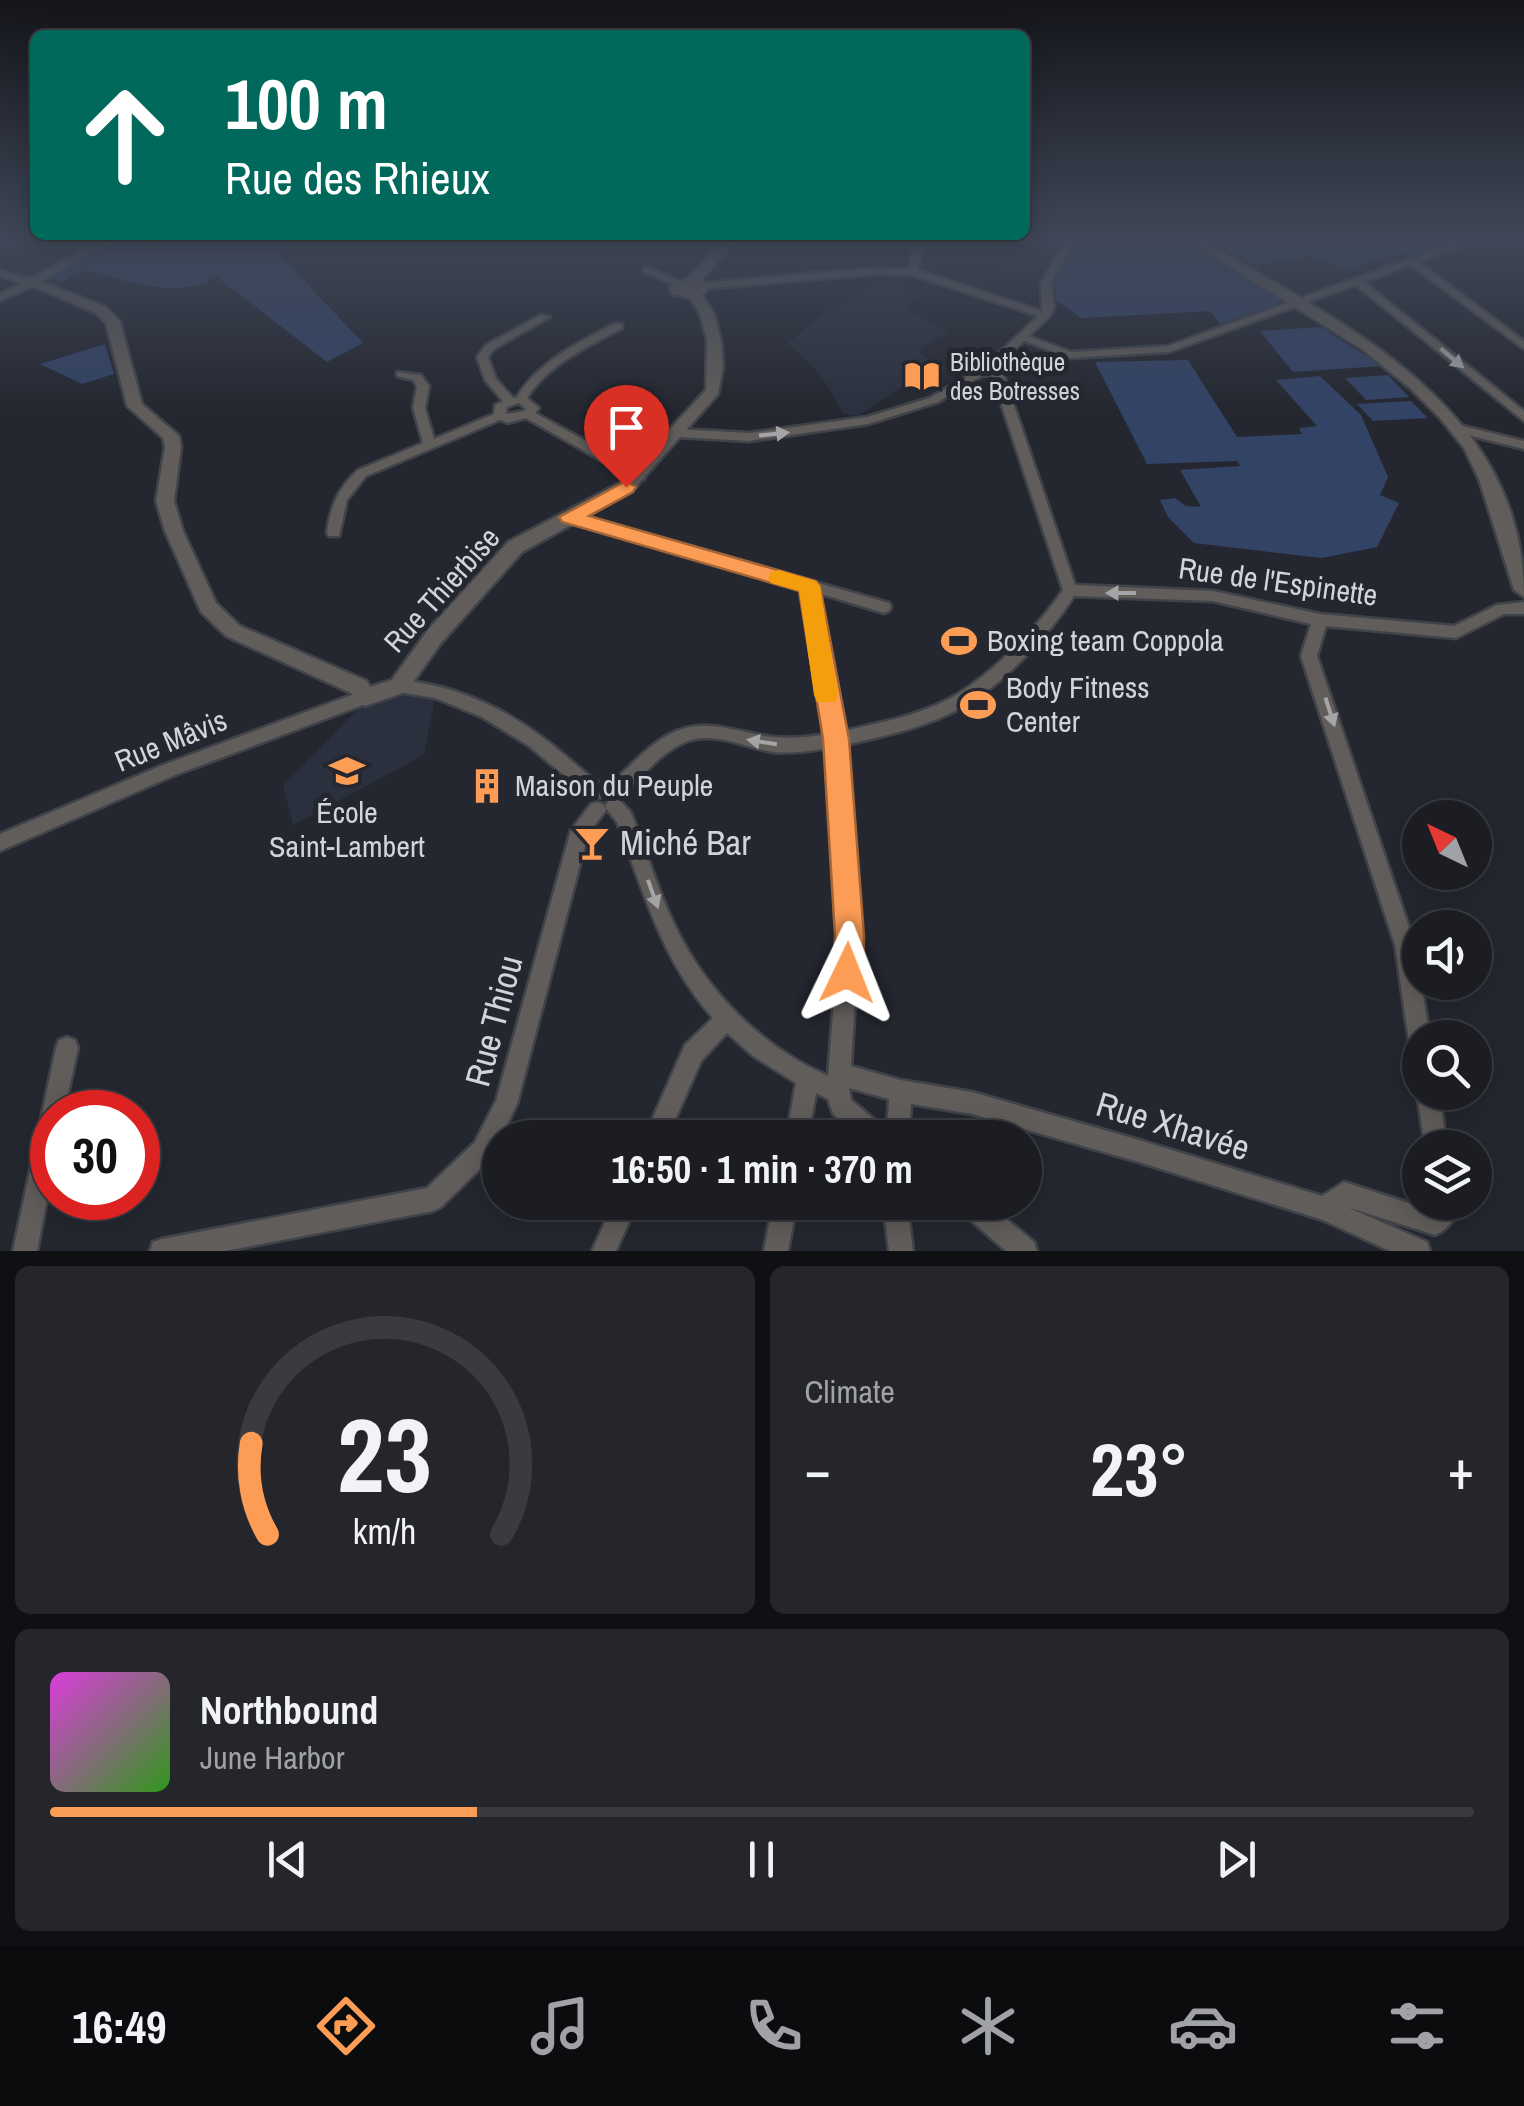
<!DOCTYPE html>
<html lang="en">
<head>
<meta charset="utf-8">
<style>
	:root { --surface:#1b1d23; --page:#24262b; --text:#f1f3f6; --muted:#a0a2a6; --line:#393b41; --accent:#fd9c55 }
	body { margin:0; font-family:"Archivo Narrow",sans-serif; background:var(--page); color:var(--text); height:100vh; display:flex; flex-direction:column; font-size:38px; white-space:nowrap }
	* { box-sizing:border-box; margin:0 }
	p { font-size:32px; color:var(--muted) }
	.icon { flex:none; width:55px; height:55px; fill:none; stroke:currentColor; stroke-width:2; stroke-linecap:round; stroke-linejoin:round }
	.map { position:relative; height:1251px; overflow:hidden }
	.drawer { display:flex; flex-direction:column; gap:15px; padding:15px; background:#0f1013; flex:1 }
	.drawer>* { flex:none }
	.hud { position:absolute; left:30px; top:30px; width:1000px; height:210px; border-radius:15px; box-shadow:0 5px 25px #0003,0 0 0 2px var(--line); background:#00695c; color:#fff; overflow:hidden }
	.needle { width:65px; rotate:317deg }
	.fabs { position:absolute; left:1402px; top:800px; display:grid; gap:20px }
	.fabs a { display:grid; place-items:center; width:90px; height:90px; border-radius:50%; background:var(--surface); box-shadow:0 5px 25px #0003,0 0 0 2px var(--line); font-size:50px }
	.speed { position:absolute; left:30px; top:1090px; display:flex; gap:20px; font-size:50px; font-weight:700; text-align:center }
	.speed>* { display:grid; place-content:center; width:130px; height:130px; border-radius:50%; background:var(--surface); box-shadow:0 5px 25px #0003,0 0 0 2px var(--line); line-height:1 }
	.speed .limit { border:15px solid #d22; background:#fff; color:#111 }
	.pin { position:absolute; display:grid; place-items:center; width:85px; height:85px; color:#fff; margin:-102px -42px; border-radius:50% 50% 50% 0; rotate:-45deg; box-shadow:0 0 10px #0007 }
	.pin .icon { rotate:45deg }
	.me { position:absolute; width:110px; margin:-55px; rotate:2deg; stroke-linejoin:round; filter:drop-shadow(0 0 8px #0008) }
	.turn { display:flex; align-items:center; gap:35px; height:210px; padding:0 30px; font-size:45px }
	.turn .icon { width:130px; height:130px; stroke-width:2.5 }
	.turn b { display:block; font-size:70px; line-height:85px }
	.big { font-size:75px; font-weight:800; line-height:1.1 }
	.drawer .tile { flex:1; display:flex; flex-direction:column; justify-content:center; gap:15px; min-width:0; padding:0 35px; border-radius:15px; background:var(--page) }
	.drawer .dial { align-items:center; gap:0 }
	.dial svg { height:260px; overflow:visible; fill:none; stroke:var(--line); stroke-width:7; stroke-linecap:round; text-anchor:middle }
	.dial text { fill:var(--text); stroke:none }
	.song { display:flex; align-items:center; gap:30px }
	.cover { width:120px; height:120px; border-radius:15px; background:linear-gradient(135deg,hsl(300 70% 55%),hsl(110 70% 35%)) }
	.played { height:10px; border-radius:5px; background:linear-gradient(90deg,var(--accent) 30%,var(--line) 30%) }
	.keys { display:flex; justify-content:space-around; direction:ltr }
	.heat { display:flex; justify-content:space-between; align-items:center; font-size:55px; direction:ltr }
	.drawer .tiles { flex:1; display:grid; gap:15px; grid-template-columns:1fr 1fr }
	.tile:last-child { grid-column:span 2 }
	.trip { position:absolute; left:482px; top:1120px; width:560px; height:100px; border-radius:50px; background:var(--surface); box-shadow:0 5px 25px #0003,0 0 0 2px var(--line); font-weight:800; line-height:100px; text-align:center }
	.menu { display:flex; height:160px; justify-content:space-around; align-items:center; background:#0b0c0e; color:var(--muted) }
	.menu .icon { width:70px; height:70px }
	.menu .selected { color:var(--accent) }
	.menu b { font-size:45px; color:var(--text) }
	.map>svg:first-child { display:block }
</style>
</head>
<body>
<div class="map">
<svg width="1524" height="1251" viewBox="0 0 1524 1251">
	<rect width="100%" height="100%" fill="#24272f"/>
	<path fill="#2a303d" d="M885,279L918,296L903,309L948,331L919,350L924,357L946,368L925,383L915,378L858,416L843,414L819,372L788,343L828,310Z
		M391,692L435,698L424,755L293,825L283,786L360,707Z"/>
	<path fill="#334366" d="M232,238H295L281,256L363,343L327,362L217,277C178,300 127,281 86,270L59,283L52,276L116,241L159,253L185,241L211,249Z
		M1080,238H1178L1194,244L1280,299V303L1220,324L1210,311L1081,318L1056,300L1054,281Z
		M1205,238H1459L1466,242L1418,254H1397L1347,270L1312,256L1256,265Z
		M1321,327L1382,366L1293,372L1260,331Z
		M105,344L114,374L82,384L40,364Z
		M1188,360L1237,437L1302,434L1299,428L1317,426L1276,380L1320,376L1361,415L1388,477L1380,495L1399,503L1377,547L1322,558L1194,543L1168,517L1160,500L1175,498L1186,506L1201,507L1180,470L1240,466L1237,461L1147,464L1095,362Z
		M1388,375L1409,397L1366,400L1345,378Z
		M1411,401L1428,418L1373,421L1357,404Z"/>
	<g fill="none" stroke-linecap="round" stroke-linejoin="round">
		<defs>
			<path id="minor" d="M107,238H118L35,285L0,301V294L21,283L0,276V270L29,279Z
				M915,238H925L918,270L1042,311L1041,283L1068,238H1076L1051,283L1054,308L1049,317L1029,336L1071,352L1168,346L1451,244L1486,238H1505L1456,248L1419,262L1524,341V349L1411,265L1364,282L1524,411V421L1356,285L1169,352L1070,358L1024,341L1004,360L1003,373L1075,585L1213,591L1320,614L1454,626L1497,605L1524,602V614H1504L1456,638L1326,626L1317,656L1415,945L1430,1038H1420V1052L1413,1048L1409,1041L1395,945L1301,656L1311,624L1213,601L1074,596C1050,634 1004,684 964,706C928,727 885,736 845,745L859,936L851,1066L900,1080L972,1092L1139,1140L1322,1196L1344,1182L1430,1210L1433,1202H1457C1459,1217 1447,1230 1435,1235L1347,1207L1427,1242L1430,1251H1390L1323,1220L1139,1162L972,1114L911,1104L909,1138H861L833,1114L828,1099L816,1093L808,1138H786L796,1083L753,1056L727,1033L701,1061L667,1138H644L685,1045L713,1018C662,961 644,892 617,822L605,807L608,801L614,799L620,801L630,811C645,844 654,880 669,913C700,985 757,1045 828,1076L839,936L828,748C810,751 791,754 773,752C746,748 715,731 688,741C661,751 641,778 621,797L615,799L609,797L606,791L609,785C628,769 645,748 668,735C704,715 736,733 773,737C791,739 809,737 827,734L802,589L564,520L562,517L569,512L889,603L891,607L889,611L884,613L818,593L843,731C879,723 916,716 949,699C989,678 1038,627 1063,590L992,376L983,375L938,402L868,424L749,441L677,437L671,433L677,429L749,433L867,417L930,398L977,370L992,369L995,357L1038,316L912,275L878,274L701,289L696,286L701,283L878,268L909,269ZM849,1088L889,1099L887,1130L851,1100Z
				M644,268H650L685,284L676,286L644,272Z
				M541,315L550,317L494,349L488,357L496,379L513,398L517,397C538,362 579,342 614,324H622V328C589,346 547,365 527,398L539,408L535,413L644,473V479H634L526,418L508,423L500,420L366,476L347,500L339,536H329L327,533C330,507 338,488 358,470L423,443L413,408L417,386L413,380L397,376V372L421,375L429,386L425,408L434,439L494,414L495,405L503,401L485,380L477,357L486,345ZM519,403L526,409L524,411L506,414L507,407Z
				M1459,425L1524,441V449L1455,432V426Z
				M399,680C451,684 500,706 542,737C563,752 581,771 602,785L605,791L602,797L596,799L590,797L529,746L482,717L435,698L393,691L391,686L393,681Z
				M365,690L371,692L373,697L371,702L175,775L0,851V834L163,765Z
				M597,802L603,804L606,810L588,834L517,1104L491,1158L441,1207L433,1211L225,1251H150L153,1242L162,1239L427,1188L475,1142L496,1101L571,830L591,804Z
				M67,1037L75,1040L78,1048L64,1112H52V1172L37,1251H13L56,1048L59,1040Z
				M1420,1085V1092H1439L1447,1148H1425L1417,1092Z
				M614,1202H638L616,1251H592Z
				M773,1202H797L788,1251H764Z
				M883,1202H907L913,1251H889Z
				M955,1202H986L1034,1242L1037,1251H1006L959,1210Z"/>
			<path id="tertiary" d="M726,238H739L701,280L706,284L707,291L702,295L714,314L721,340L723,367L718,394L632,491L522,552L441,643L406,692L365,706L357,703L351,693L226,636L201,612L165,531L156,501L165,447L163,438L127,406L106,323L96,313L25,283L37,280L106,307L120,322L142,404L179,436L181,447L174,501L183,531L216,603L240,626L367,681L370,687L392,680L427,631L508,542L620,483L706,390L707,340L700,314L690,298L672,294L670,287L688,278Z
				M1184,238H1198C1340,323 1524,404 1524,597L1514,590L1479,479L1464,448L1440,418L1410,388L1362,349Z"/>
		</defs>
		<use href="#minor" stroke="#40434a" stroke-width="5"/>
		<use href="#tertiary" stroke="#40434a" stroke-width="5"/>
		<use href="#minor" fill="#615d5a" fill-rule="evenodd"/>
		<use href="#tertiary" fill="#615d5a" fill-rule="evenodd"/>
	</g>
	<defs><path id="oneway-solid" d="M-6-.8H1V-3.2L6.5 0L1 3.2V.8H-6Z" transform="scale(2.5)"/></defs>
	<g fill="#a5a4a6">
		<use href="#oneway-solid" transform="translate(1452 358) rotate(40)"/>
		<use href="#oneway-solid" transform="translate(774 434) rotate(-6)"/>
		<use href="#oneway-solid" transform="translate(1121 593) rotate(180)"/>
		<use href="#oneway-solid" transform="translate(1330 712) rotate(72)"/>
		<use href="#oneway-solid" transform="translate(762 742) rotate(-171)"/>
		<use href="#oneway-solid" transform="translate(653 894) rotate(70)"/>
	</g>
	<linearGradient id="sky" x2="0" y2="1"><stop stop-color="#14151a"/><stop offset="0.58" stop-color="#3f4758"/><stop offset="1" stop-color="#3f4758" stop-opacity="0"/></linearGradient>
	<rect width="1524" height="413" fill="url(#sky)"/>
	<path fill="#fd9c55" stroke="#a46537" stroke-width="2.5" d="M626,481L636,487L633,492L589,516L816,581L820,586L849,739L864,936L863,973L858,984L847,989L836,984L832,973L835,936L823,739L799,591L562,522L559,517Z"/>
	<path fill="#f59e0b" d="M779,570L816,581L820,586L838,695L835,702H817L814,695L799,591L771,583L768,578L771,572Z"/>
	<defs>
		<symbol id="library-bare" viewBox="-9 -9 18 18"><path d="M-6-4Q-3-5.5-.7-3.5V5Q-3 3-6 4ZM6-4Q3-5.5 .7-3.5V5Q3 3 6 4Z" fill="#fd9c55" stroke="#24272f" stroke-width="2.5" paint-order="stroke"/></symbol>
		<symbol id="stadium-bare" viewBox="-9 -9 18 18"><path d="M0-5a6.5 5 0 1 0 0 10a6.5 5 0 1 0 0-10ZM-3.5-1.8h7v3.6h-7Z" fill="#fd9c55" stroke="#24272f" stroke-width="2.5" paint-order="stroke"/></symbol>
		<symbol id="school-bare" viewBox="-9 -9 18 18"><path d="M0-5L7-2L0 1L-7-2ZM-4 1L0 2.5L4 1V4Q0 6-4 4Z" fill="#fd9c55" stroke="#24272f" stroke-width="2.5" paint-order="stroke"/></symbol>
		<symbol id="building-bare" viewBox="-9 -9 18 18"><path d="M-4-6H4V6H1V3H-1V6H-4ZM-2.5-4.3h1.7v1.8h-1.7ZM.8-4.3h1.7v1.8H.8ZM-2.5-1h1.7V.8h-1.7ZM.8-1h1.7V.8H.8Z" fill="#fd9c55" stroke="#24272f" stroke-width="2.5" paint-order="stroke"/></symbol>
		<symbol id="bar-bare" viewBox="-9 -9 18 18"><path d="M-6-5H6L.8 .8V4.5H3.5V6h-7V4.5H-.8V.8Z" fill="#fd9c55" stroke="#24272f" stroke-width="2.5" paint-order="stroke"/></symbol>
	</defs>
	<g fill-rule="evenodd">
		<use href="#library-bare" x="897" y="351" width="50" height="50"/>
		<use href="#stadium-bare" x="934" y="616" width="50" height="50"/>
		<use href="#stadium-bare" x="953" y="680" width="50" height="50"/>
		<use href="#school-bare" x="322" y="746" width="50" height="50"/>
		<use href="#building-bare" x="462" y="761" width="50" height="50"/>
		<use href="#bar-bare" x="567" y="818" width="50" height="50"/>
	</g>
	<g text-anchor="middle" stroke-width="10" stroke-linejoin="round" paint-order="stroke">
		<g font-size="25" fill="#d2d4d9" stroke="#24272f" text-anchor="start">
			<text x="950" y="371">Bibliothèque<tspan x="950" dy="29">des Botresses</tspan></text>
		</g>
		<g font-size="30" fill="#d2d4d9" stroke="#24272f">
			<text transform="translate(1278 582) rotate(8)" y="10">Rue de l'Espinette</text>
			<text transform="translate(442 590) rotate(-48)" y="10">Rue Thierbise</text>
			<text transform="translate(171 741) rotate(-22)" y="10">Rue Mâvis</text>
		</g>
		<g font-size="30" fill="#d2d4d9" stroke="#24272f" text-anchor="start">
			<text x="987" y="651">Boxing team Coppola</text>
			<text x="1006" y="698">Body Fitness<tspan x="1006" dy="34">Center</tspan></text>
			<text x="515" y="796">Maison du Peuple</text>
			<text x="347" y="823" text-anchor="middle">École<tspan x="347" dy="34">Saint-Lambert</tspan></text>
		</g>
		<g font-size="35" fill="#d2d4d9" stroke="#24272f" text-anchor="start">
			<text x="620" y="855">Miché Bar</text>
		</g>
		<g font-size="35" fill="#d2d4d9" stroke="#24272f">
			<text transform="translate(494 1021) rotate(-75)" y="12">Rue Thiou</text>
			<text transform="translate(1173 1126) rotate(17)" y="12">Rue Xhavée</text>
		</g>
	</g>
</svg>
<div class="fabs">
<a><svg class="needle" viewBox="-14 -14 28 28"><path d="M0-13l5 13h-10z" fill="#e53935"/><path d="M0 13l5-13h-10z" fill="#a0a2a6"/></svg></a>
<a><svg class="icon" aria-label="sound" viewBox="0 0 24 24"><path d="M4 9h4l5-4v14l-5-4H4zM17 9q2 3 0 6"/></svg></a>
<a><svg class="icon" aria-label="search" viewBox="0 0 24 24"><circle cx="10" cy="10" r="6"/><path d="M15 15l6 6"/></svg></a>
<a><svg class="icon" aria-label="layers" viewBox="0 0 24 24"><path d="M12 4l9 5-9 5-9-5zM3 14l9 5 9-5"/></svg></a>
</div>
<div class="speed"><div class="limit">30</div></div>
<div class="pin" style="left:626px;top:487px;background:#d93025"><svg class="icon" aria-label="arrive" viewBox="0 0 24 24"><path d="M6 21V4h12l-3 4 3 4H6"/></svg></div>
<svg class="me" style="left:847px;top:973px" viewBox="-20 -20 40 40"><path d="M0-17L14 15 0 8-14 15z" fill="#fd9c55" stroke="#fff" stroke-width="4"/></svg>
<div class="trip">16:50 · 1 min · 370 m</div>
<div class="hud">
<div class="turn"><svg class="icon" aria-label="ahead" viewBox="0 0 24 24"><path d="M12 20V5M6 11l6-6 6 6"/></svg><div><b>100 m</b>Rue des Rhieux</div></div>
</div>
</div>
<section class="drawer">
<div class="tiles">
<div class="tile dial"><svg viewBox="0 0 100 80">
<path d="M14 69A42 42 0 1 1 86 69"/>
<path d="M14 69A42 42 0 0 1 9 41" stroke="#fd9c55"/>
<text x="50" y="56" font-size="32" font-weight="700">23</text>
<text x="50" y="72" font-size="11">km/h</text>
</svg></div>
<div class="tile"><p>Climate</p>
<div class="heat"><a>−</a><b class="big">23°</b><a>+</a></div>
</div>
<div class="tile">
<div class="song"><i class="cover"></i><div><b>Northbound</b><p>June Harbor</p></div></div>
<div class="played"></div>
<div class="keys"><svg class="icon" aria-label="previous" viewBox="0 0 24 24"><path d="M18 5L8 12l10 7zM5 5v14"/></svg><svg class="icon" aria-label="pause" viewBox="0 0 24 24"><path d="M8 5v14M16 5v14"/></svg><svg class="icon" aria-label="next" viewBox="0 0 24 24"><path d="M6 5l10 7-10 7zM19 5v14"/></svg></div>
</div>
</div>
</section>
<nav class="menu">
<b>16:49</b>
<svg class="icon selected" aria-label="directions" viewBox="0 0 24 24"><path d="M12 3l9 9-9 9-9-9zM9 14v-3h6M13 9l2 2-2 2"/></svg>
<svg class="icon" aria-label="music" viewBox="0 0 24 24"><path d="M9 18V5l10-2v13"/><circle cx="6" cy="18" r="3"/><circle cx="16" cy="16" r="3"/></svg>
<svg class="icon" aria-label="phone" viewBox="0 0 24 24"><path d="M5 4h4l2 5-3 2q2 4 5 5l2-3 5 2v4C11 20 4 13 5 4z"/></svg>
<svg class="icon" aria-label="climate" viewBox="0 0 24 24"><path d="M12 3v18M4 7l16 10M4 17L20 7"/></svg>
<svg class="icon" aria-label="car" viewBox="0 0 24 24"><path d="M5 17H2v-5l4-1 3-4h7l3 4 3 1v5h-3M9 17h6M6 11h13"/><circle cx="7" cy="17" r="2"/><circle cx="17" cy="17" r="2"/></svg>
<svg class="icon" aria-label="filters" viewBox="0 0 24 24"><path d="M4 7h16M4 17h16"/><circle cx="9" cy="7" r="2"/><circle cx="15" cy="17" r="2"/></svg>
</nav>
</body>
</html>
